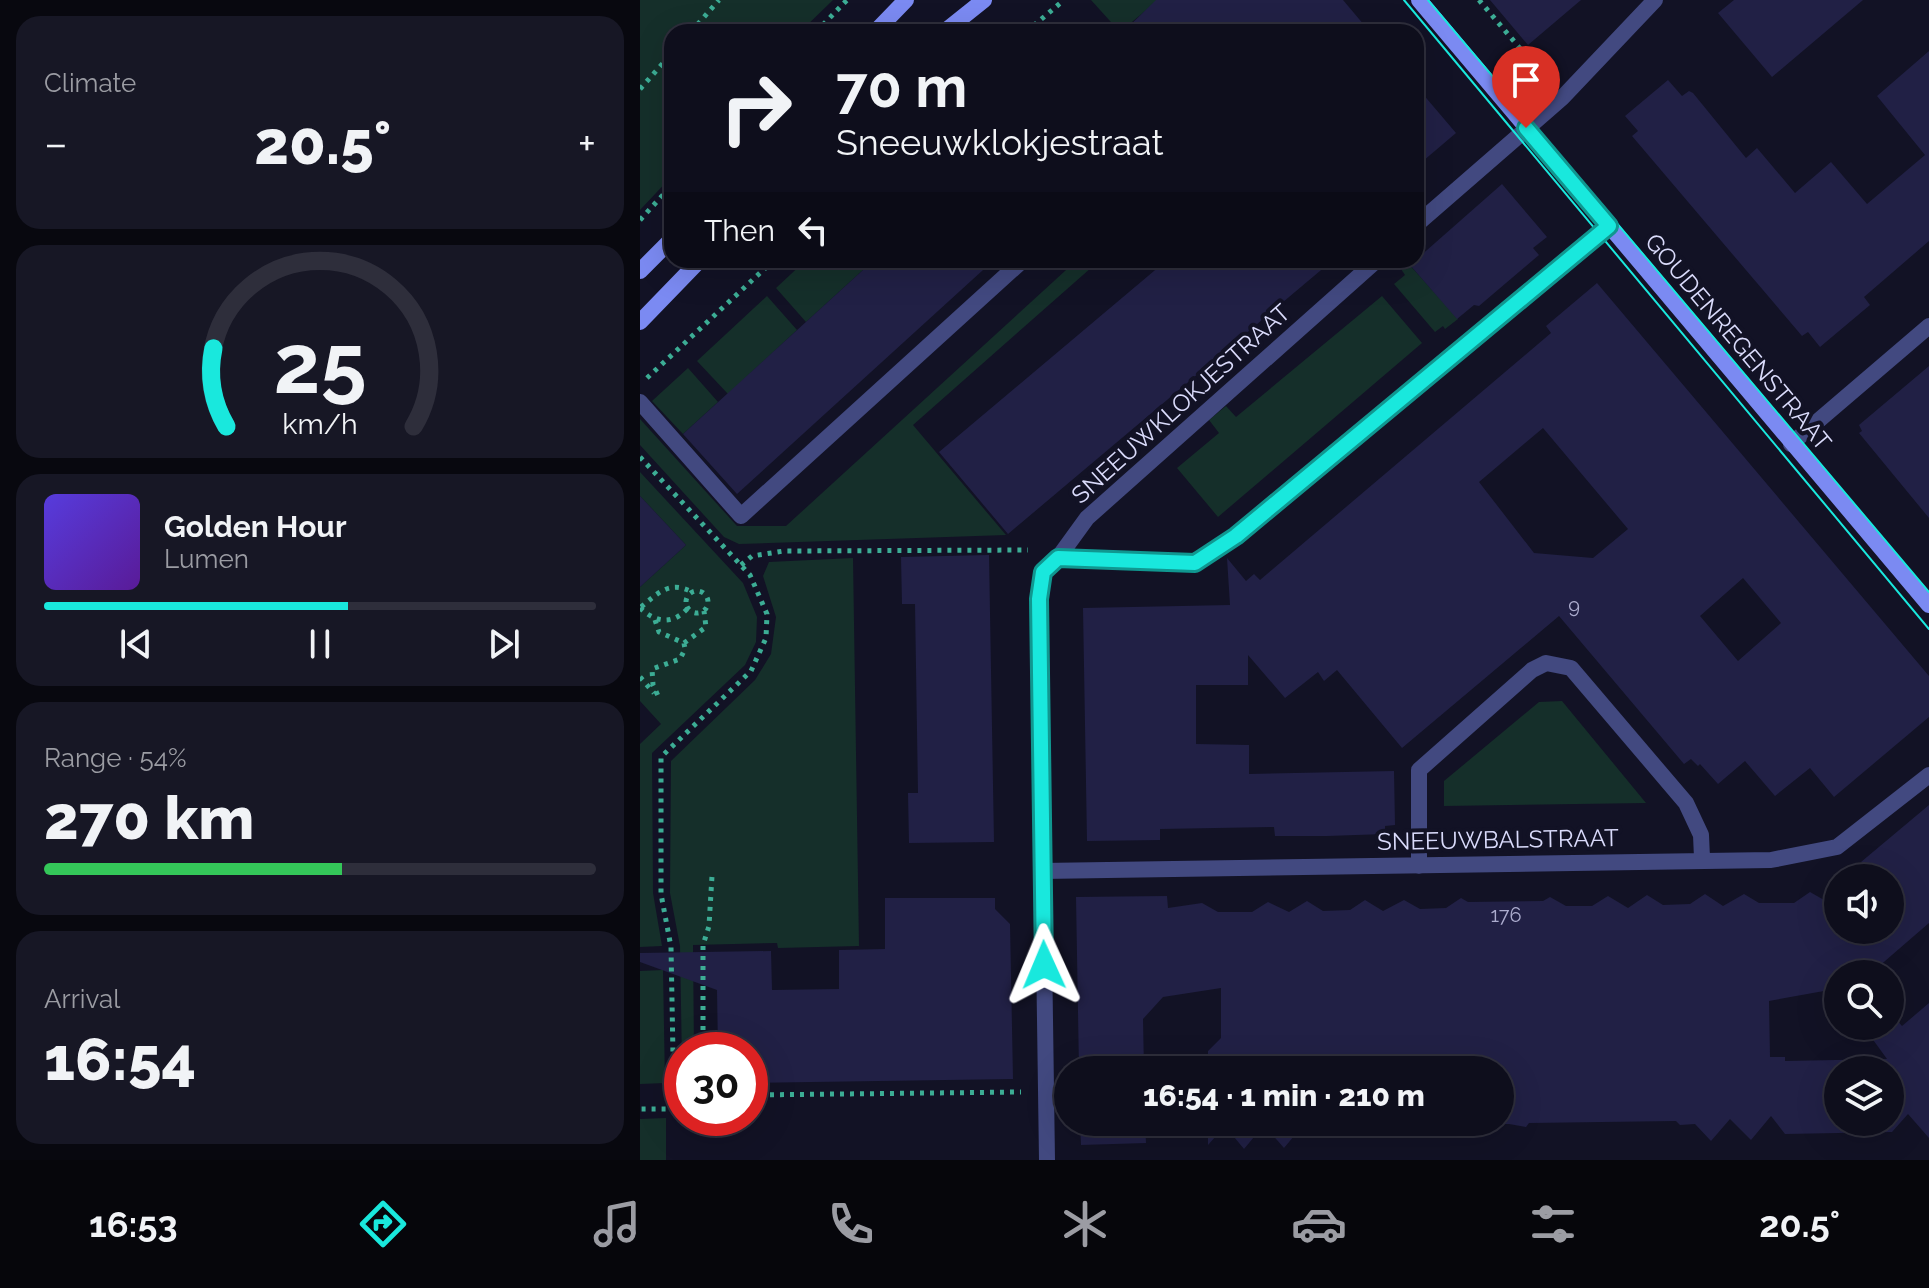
<!DOCTYPE html>
<html lang="en">
<head>
<meta charset="utf-8">
<style>
	:root { --surface:#0e0e1c; --page:#171725; --text:#f1f3f6; --muted:#9b9ca3; --line:#2e2e3b; --accent:#19e8dd }
	body { margin:0; font-family:Raleway,sans-serif; background:var(--page); color:var(--text); height:100vh; display:flex; flex-direction:column; font-size:30px; white-space:nowrap }
	* { box-sizing:border-box; margin:0 }
	p { font-size:26px; color:var(--muted) }
	.icon { flex:none; width:44px; height:44px; fill:none; stroke:currentColor; stroke-width:2; stroke-linecap:round; stroke-linejoin:round }
	.map { position:relative; flex:1; overflow:hidden }
	.sheet { display:flex; flex-direction:column; gap:16px; padding:16px; background:#08080f; width:640px }
	.sheet>* { flex:none }
	.hud { position:absolute; left:24px; top:24px; width:760px; height:244px; border-radius:24px; box-shadow:0 8px 32px #0002,0 0 0 2px var(--line); background:#0e0e1c; color:var(--text); overflow:hidden }
	.fabs { position:absolute; left:1184px; top:864px; display:grid; gap:16px }
	.fabs a { display:grid; place-items:center; width:80px; height:80px; border-radius:50%; background:var(--surface); box-shadow:0 8px 32px #0002,0 0 0 2px var(--line); font-size:40px }
	.speed { position:absolute; left:24px; top:1032px; display:flex; gap:16px; font-size:40px; font-weight:700; text-align:center }
	.speed>* { display:grid; place-content:center; width:104px; height:104px; border-radius:50%; background:var(--surface); box-shadow:0 8px 32px #0002,0 0 0 2px var(--line); line-height:1 }
	.speed .limit { border:12px solid #d22; background:#fff; color:#111 }
	.pin { position:absolute; display:grid; place-items:center; width:68px; height:68px; color:#fff; margin:-82px -34px; border-radius:50% 50% 50% 0; rotate:-45deg; box-shadow:0 0 8px #0007 }
	.pin .icon { rotate:45deg }
	.me { position:absolute; width:88px; margin:-44px; rotate:359deg; stroke-linejoin:round; filter:drop-shadow(0 0 6px #0008) }
	.turn { display:flex; align-items:center; gap:28px; height:168px; padding:0 40px; font-size:36px }
	.turn .icon { width:104px; height:104px; stroke-width:2.5 }
	.turn b { display:block; font-size:56px; line-height:68px }
	.then { display:flex; align-items:center; height:76px; padding:0 40px; background:#0003; gap:16px; font-size:30px }
	.big { font-size:60px; font-weight:800; line-height:1.1 }
	.sheet .widget { flex:1; display:flex; flex-direction:column; justify-content:center; gap:12px; min-width:0; padding:0 28px; border-radius:24px; background:var(--page) }
	.sheet .dial { align-items:center; gap:0 }
	.dial svg { height:208px; overflow:visible; fill:none; stroke:var(--line); stroke-width:7; stroke-linecap:round; text-anchor:middle }
	.dial text { fill:var(--text); stroke:none }
	.song { display:flex; align-items:center; gap:24px }
	.cover { width:96px; height:96px; border-radius:12px; background:linear-gradient(135deg,hsl(250 70% 55%),hsl(270 70% 35%)) }
	.played { height:8px; border-radius:4px; background:linear-gradient(90deg,var(--accent) 55%,var(--line) 55%) }
	.keys { display:flex; justify-content:space-around; direction:ltr }
	.heat { display:flex; justify-content:space-between; align-items:center; font-size:44px; direction:ltr }
	.charge { height:12px; border-radius:6px; background:linear-gradient(90deg,#34c759 54%,var(--line) 0) }
	.trip { position:absolute; left:414px; top:1056px; width:460px; height:80px; border-radius:40px; background:var(--surface); box-shadow:0 8px 32px #0002,0 0 0 2px var(--line); font-weight:800; line-height:80px; text-align:center }
	.menu { display:flex; height:128px; justify-content:space-around; align-items:center; background:#06060b; color:var(--muted) }
	.menu .icon { width:56px; height:56px }
	.menu .active { color:var(--accent) }
	.menu b { font-size:36px; color:var(--text) }
	main { display:flex; flex:1; min-height:0 }
	.map>svg:first-child { display:block }
</style>
</head>
<body>
<main>
<section class="sheet">
<div class="widget"><p>Climate</p>
<div class="heat"><a>−</a><b class="big">20.5°</b><a>+</a></div>
</div>
<div class="widget dial"><svg viewBox="0 0 100 80">
<path d="M14 69A42 42 0 1 1 86 69"/>
<path d="M14 69A42 42 0 0 1 9 39" stroke="#19e8dd"/>
<text x="50" y="56" font-size="32" font-weight="700">25</text>
<text x="50" y="72" font-size="11">km/h</text>
</svg></div>
<div class="widget">
<div class="song"><i class="cover"></i><div><b>Golden Hour</b><p>Lumen</p></div></div>
<div class="played"></div>
<div class="keys"><svg class="icon" aria-label="previous" viewBox="0 0 24 24"><path d="M18 5L8 12l10 7zM5 5v14"/></svg><svg class="icon" aria-label="pause" viewBox="0 0 24 24"><path d="M8 5v14M16 5v14"/></svg><svg class="icon" aria-label="next" viewBox="0 0 24 24"><path d="M6 5l10 7-10 7zM19 5v14"/></svg></div>
</div>
<div class="widget"><p>Range · 54%</p><b class="big">270 km</b><div class="charge"></div></div>
<div class="widget"><p>Arrival</p><b class="big">16:54</b></div>
</section>
<div class="map">
<svg width="1289" height="1160" viewBox="0 0 1289 1160">
	<rect width="100%" height="100%" fill="#121225"/>
	<path fill="#152f2a" d="M0,0H193L160,32H32V176L0,210Z
		M451,0H516L517,1L480,32Z
		M166,260H234L166,322L136,288Z
		M437,260H460L273,425L366,535L99,544L84,537L0,445V419L97,526H146Z
		M768,263L818,319L805,329L803,326L795,332L754,284L765,275L761,269Z
		M127,296L157,330L88,394L57,361Z
		M742,296L782,343L578,517L537,468L579,433L569,420L586,406L596,417Z
		M48,368L78,402L43,434L12,401Z
		M0,472L103,583L117,617L116,642L105,665L12,753L13,893L22,946L0,947V744L21,724L0,701V587L46,545L0,496Z
		M213,558L219,946L138,948L137,943L53,945L54,1050H42V1064L40,946L30,893L31,761L115,680L131,654L136,617L123,576L129,562Z
		M922,701L1006,803L804,806V781L899,702Z
		M23,970L25,1083L0,1084V971Z
		M26,1118V1160H0V1119Z"/>
	<path fill="#212045" fill-rule="evenodd" d="M516,0H703L730,32H546L538,23L530,32H483Z
		M850,0H941L888,45Z
		M1094,0H1223L1132,77L1078,13Z
		M1289,51V241L1224,297L1230,305L1180,347L1168,332L1162,336L992,136L998,131L985,116L1028,80L1042,96L1049,91L1053,93L1106,158L1117,148L1155,193L1191,162L1227,204L1285,155L1237,96Z
		M776,86L816,133L776,167Z
		M862,184L907,237L893,248L899,255L839,306L834,305L817,319L770,265Z
		M234,260H354L97,494L43,434Z
		M527,260H693L368,534L299,452Z
		M957,283L1289,676V717L1194,797L1170,768L1135,796L1105,761L1078,784L1060,764L1058,766L1051,759L1044,764L919,616L762,748L697,670L684,681L678,672L645,698L608,655V685H556V744L609,745V774L754,771L755,825L745,826V834L687,836H635L634,827L520,829V840L447,841L443,608L590,605L587,558L606,581L614,574L620,580L911,333L906,326ZM903,428L988,529L953,558L894,553L839,482ZM1103,578L1141,623L1098,661L1060,616Z
		M1289,366V518L1219,433L1222,431L1219,425Z
		M0,496L46,545L0,587Z
		M349,555L354,842L269,843L268,793H278L275,604H262L261,557Z
		M1289,805V923L1230,974H1198V992L1195,989L1129,1001L1130,1057H1145V1061L1247,1059L1223,1026H1250V1012L1262,1026L1289,1003V1138L1268,1114L1252,1132L1145,1134L1131,1116L1111,1140L1090,1119L1071,1141L1055,1124L1040,1125L1036,1121L889,1123L886,1127L869,1124H844L842,1128L825,1125L678,1127L674,1131L659,1130L644,1148L624,1125L604,1149L585,1126L568,1145V1122H860V1070H568V1051L581,1038V988L523,997L503,1019L504,1070H439L436,897L527,896L528,908L562,903L578,912H612L628,902L649,912L667,901L683,911L710,910L725,900L743,911L764,900L780,909L806,908L821,898L828,902L903,901L910,897L926,906H952L968,896L988,908L1007,895L1023,905L1050,904L1065,894L1083,906L1104,894L1119,903H1154L1170,892L1184,900L1198,889V930H1250V878H1211L1225,866L1221,862ZM1198,1070H1250V1122H1198Z
		M245,898H355V909L370,924L373,1079L110,1083V1050H78L77,990L0,962V953L131,951L132,990L199,989V950L245,949Z
		M440,1122H505L506,1143L441,1145Z"/>
	<g fill="none" stroke-linecap="round" stroke-linejoin="round">
		<path stroke="#3cad95" stroke-width="5" stroke-dasharray="4 6" stroke-linecap="butt" d="M839,0L906,79
			M51,32L79,0
			M176,32L207,0
			M386,32L424,0
			M0,89L32,53
			M0,220L32,185
			M7,378L134,260
			M0,457L110,575L127,614L126,638L111,671L21,757V894L31,947L34,1109H0
			M101,565L112,556L144,551L388,550
			M46 602a11 11 0 1 1 22 0a11 11 0 1 1-22 0Z
			M1,607C18,593 30,580 52,592
			M0,608C15,622 32,626 48,608
			M15,620L19,632L44,643L45,649L40,659L12,669L13,685L20,700
			M44,643L66,627L64,611
			M0,677L14,693
			M63,1050V945L69,926L72,876
			M110,1095L381,1092"/>
		<path stroke="#424980" stroke-width="16" d="M0,402L101,516L383,260"/>
		<path stroke="#424980" stroke-width="16" d="M776,225L922,98L1015,0
			M1151,444L1289,326
			M418,558L555,563L596,536L969,226
			M779,866V770L892,670L906,663L931,668L1046,803L1061,835L1062,858
			M402,871L1131,860L1197,847L1289,775
			M407,1160L399,599L403,572L418,558L447,518L737,260"/>
		<path stroke="#7b8af2" stroke-width="16" d="M779,0L1289,605
			M235,32L266,0
			M304,32L344,0
			M0,271L32,239
			M0,322L60,260"/>
		<path stroke="#19e8dd" stroke-width="2" d="M764,0L1289,629
			M788,0L1289,592"/>
	</g>
	<g fill="none" stroke-linecap="round" stroke-linejoin="round">
		<defs>
			<path id="route" d="M404,965L399,599L403,572L418,558L555,563L596,536L969,226L886,128"/>
		</defs>
		<use href="#route" stroke="#109790" stroke-width="20"/>
		<use href="#route" stroke="#19e8dd" stroke-width="14"/>
	</g>
	<g text-anchor="middle" stroke-width="8" stroke-linejoin="round" paint-order="stroke">
		<g font-size="20" fill="#acacce">
			<text x="934" y="613">9</text>
			<text x="866" y="922">176</text>
		</g>
		<g font-size="24" fill="#dadbfb" stroke="#121225">
			<text transform="translate(1098 342) rotate(50)" y="8">GOUDENREGENSTRAAT</text>
			<text transform="translate(541 404) rotate(-42)" y="8">SNEEUWKLOKJESTRAAT</text>
			<text transform="translate(858 840) rotate(-1)" y="8">SNEEUWBALSTRAAT</text>
		</g>
	</g>
</svg>
<div class="fabs">
<a><svg class="icon" aria-label="sound" viewBox="0 0 24 24"><path d="M4 9h4l5-4v14l-5-4H4zM17 9q2 3 0 6"/></svg></a>
<a><svg class="icon" aria-label="search" viewBox="0 0 24 24"><circle cx="10" cy="10" r="6"/><path d="M15 15l6 6"/></svg></a>
<a><svg class="icon" aria-label="layers" viewBox="0 0 24 24"><path d="M12 4l9 5-9 5-9-5zM3 14l9 5 9-5"/></svg></a>
</div>
<div class="speed"><div class="limit">30</div></div>
<div class="pin" style="left:886px;top:128px;background:#d93025"><svg class="icon" aria-label="arrive" viewBox="0 0 24 24"><path d="M6 21V4h12l-3 4 3 4H6"/></svg></div>
<svg class="me" style="left:404px;top:965px" viewBox="-20 -20 40 40"><path d="M0-17L14 15 0 8-14 15z" fill="#19e8dd" stroke="#fff" stroke-width="4"/></svg>
<div class="trip">16:54 · 1 min · 210 m</div>
<div class="hud">
<div class="turn"><svg class="icon" aria-label="right" viewBox="0 0 24 24"><path d="M7 20v-9h11M14 6l5 5-5 5"/></svg><div><b>70 m</b>Sneeuwklokjestraat</div></div>
<div class="then">Then<svg class="icon" aria-label="left" viewBox="0 0 24 24"><path d="M17 20v-9H6M10 6l-5 5 5 5"/></svg></div>
</div>
</div>
</main>
<nav class="menu">
<b>16:53</b>
<svg class="icon active" aria-label="directions" viewBox="0 0 24 24"><path d="M12 3l9 9-9 9-9-9zM9 14v-3h6M13 9l2 2-2 2"/></svg>
<svg class="icon" aria-label="music" viewBox="0 0 24 24"><path d="M9 18V5l10-2v13"/><circle cx="6" cy="18" r="3"/><circle cx="16" cy="16" r="3"/></svg>
<svg class="icon" aria-label="phone" viewBox="0 0 24 24"><path d="M5 4h4l2 5-3 2q2 4 5 5l2-3 5 2v4C11 20 4 13 5 4z"/></svg>
<svg class="icon" aria-label="climate" viewBox="0 0 24 24"><path d="M12 3v18M4 7l16 10M4 17L20 7"/></svg>
<svg class="icon" aria-label="car" viewBox="0 0 24 24"><path d="M5 17H2v-5l4-1 3-4h7l3 4 3 1v5h-3M9 17h6M6 11h13"/><circle cx="7" cy="17" r="2"/><circle cx="17" cy="17" r="2"/></svg>
<svg class="icon" aria-label="filters" viewBox="0 0 24 24"><path d="M4 7h16M4 17h16"/><circle cx="9" cy="7" r="2"/><circle cx="15" cy="17" r="2"/></svg>
<b>20.5°</b>
</nav>
</body>
</html>
